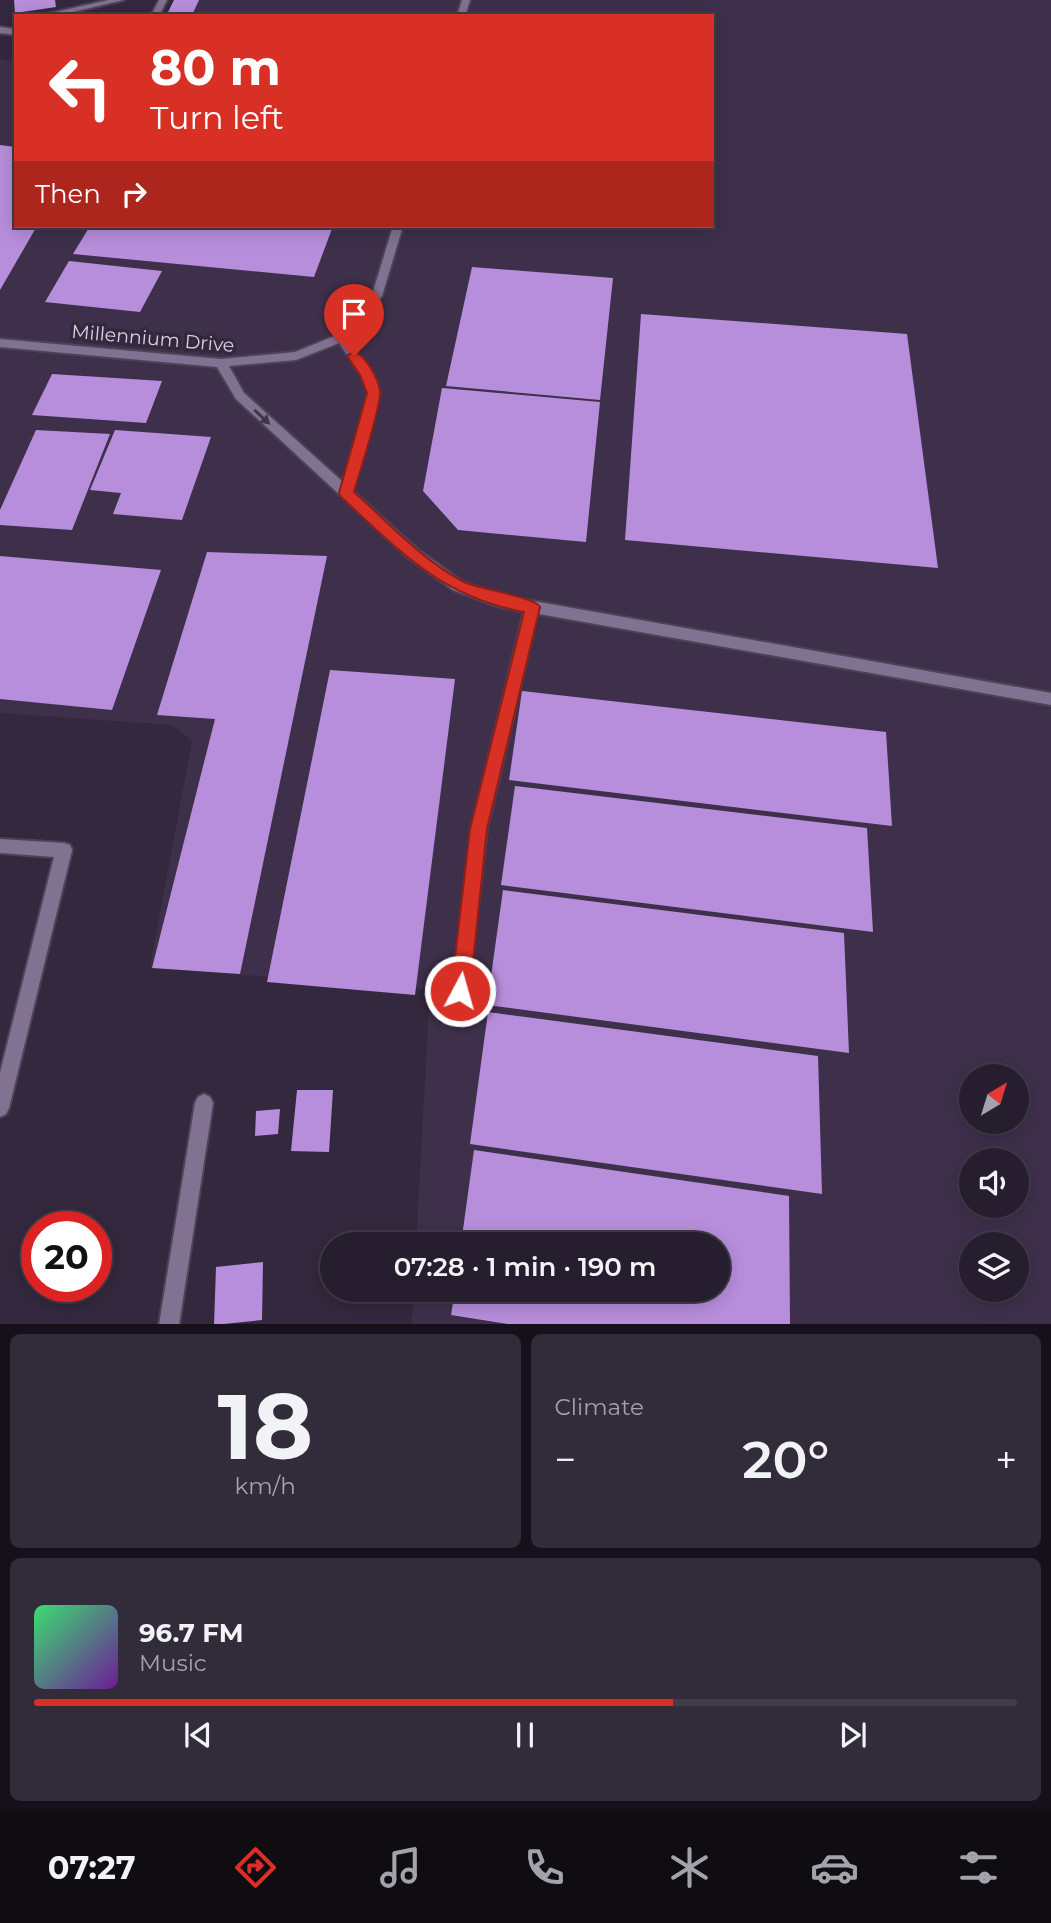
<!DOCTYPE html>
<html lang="en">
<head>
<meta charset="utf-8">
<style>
	:root { --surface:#261e2e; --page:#322b3a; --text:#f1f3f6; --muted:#a4a2aa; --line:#423c4a; --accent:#d93025 }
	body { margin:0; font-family:Montserrat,sans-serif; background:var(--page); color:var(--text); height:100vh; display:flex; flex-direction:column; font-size:26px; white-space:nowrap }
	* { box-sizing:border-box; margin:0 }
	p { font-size:23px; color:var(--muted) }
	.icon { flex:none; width:38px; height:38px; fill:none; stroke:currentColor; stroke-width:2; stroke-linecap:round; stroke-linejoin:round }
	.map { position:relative; height:1324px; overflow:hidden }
	.details { display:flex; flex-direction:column; gap:10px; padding:10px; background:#151019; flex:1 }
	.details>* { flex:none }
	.hud { position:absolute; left:14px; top:14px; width:700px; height:214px; border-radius:0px; box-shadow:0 4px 18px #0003,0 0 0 2px var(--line); background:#d93025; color:#fff; overflow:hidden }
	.needle { width:46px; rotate:38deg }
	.tools { position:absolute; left:959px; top:1064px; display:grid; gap:14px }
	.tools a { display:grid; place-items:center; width:70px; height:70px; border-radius:50%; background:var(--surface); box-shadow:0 4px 18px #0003,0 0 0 2px var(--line); font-size:35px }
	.speed { position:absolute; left:21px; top:1211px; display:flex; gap:14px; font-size:35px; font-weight:700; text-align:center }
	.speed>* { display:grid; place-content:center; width:91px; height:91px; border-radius:50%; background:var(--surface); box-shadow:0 4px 18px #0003,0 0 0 2px var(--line); line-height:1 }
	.speed .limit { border:10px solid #d22; background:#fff; color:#111 }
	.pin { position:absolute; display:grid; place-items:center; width:60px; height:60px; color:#fff; margin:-72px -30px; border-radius:50% 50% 50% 0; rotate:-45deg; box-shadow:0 0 7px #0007 }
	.pin .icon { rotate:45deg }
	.me { position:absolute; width:77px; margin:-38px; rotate:6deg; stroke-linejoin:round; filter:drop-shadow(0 0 5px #0008) }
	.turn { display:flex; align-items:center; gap:24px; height:147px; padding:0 21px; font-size:32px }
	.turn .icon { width:91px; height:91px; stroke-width:2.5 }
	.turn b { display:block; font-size:49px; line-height:60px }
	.then { display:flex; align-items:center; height:66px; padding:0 21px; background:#0003; gap:14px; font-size:26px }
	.big { font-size:52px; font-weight:600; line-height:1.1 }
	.details .widget { flex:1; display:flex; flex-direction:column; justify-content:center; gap:10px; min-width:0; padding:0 24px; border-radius:10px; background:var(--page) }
	.details .dial { align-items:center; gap:0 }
	.dial b { font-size:91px; line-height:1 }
	.song { display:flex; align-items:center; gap:21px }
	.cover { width:84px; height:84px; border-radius:10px; background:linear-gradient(135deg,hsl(140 70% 55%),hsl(280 70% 35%)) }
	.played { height:7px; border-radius:4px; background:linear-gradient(90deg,var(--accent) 65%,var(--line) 65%) }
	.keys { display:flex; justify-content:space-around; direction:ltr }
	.heat { display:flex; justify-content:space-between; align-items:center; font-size:38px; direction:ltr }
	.details .tiles { flex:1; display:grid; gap:10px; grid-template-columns:1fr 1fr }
	.widget:last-child { grid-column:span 2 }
	.trip { position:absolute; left:320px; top:1232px; width:410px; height:70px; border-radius:35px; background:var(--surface); box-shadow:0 4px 18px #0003,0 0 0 2px var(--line); font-weight:600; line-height:70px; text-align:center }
	.tab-bar { display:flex; height:112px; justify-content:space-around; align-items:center; background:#0f0c12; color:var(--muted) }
	.tab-bar .icon { width:49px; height:49px }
	.tab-bar .on { color:var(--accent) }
	.tab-bar b { font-size:32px; color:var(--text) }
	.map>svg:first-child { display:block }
</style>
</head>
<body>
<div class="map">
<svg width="1051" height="1325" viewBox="0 0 1051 1325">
	<rect width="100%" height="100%" fill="#33283d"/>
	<path fill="#3e304b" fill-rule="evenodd" d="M194,0H1051V1324H412L413,1290H718V1244H416L430,990L150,967L192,741L172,725L0,713V60L16,61V226H712V16H185ZM971,1076H1017V1122H971ZM971,1160H1017V1206H971ZM971,1244H1017V1290H971Z"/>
	<path fill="#b78edb" d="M14,0H55L56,7L15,13Z
		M174,0H199L192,15L167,14Z
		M0,145L16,147V226H37L0,290Z
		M90,226H333L314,277L73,254Z
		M69,261L162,271L140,312L45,302Z
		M472,267L613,278L600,400L446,386Z
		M641,314L907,334L938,568L625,540Z
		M52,374L162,381L146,423L32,415Z
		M442,388L600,402L586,542L458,530L423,491Z
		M36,430L110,434L72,530L0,525V510Z
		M115,430L211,437L182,520L113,514L121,493L90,490Z
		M207,552L327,556L240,974L152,968L215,719L157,715Z
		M0,556L161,570L112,710L0,699Z
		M330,670L455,679L415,995L267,982Z
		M522,691L886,732L892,826L509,780Z
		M515,786L867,828L873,932L501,885Z
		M503,890L844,933L849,1053L487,1005Z
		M488,1012L818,1056L822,1194L470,1144Z
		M297,1090H333L329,1152L291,1151Z
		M280,1109L278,1134L255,1136L256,1111Z
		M474,1150L789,1196L790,1325H514L451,1315L455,1290H718V1244H461Z
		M263,1262L262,1320L214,1325L216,1267Z"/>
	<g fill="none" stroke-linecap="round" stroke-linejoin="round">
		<defs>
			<path id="lane" d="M532,601L537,603L539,607L487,829L468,991L466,997L460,999L454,997L452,991L471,829L525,607L527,603Z"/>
			<path id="street" d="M108,0H124L56,16H38Z
				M159,0H167L159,16H151Z
				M462,0H470L465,16H457Z
				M0,27L16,29V35L0,33Z
				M393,226H403L382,296L347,338L370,371L380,393L353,491L416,548L463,582L500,595L1051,693V705L500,607L453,590L406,556L236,399L217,367L0,347V339L221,359L295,352L337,335L372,295ZM339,343L361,375L368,393L343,482L244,393L229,366L296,360Z
				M0,839L64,843L70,845L72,850L9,1108L6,1114L0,1117V1073L54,857L0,853Z
				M204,1094L210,1097L213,1103L179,1325H159L195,1103L198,1097Z"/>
		</defs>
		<use href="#lane" stroke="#4d4357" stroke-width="4"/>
		<use href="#street" stroke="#4d4357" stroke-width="4"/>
		<use href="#lane" fill="#827292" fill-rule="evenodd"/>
		<use href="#street" fill="#827292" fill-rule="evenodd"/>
	</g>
	<defs><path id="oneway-solid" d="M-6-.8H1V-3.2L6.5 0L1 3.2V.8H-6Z" transform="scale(1.75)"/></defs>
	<use fill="#3f334a" href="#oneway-solid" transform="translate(262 417) rotate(43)"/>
	<path fill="#d93025" stroke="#8d1f18" stroke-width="2" d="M354,351C366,356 378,378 380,391C382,405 359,473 354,492C388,522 423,561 464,582C479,589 535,597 540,607L487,829L470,991L467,998L460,1001L454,998L451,991L470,829L524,612C440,596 401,552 341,497L339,493L367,393L360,375L347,356Z"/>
	<g text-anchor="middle" stroke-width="7" stroke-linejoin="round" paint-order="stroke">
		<g font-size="19" fill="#d8d1df" stroke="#33283d">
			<text transform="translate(153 338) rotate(5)" y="7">Millennium Drive</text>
		</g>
	</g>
</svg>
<div class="tools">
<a><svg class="needle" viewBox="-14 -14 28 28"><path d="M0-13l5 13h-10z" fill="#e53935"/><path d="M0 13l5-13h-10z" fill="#a4a2aa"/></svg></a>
<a><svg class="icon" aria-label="sound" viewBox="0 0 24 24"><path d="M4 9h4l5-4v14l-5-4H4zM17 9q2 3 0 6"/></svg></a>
<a><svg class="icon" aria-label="layers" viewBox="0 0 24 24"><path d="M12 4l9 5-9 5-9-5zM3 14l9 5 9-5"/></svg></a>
</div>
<div class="speed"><div class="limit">20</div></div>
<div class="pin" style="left:354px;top:356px;background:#d93025"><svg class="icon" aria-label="arrive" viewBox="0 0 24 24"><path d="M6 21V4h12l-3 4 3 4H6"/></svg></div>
<svg class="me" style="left:460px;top:991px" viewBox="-20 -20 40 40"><circle r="17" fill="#d93025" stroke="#fff" stroke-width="3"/><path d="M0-11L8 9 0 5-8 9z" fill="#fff"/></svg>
<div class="trip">07:28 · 1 min · 190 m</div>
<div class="hud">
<div class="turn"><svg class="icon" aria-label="left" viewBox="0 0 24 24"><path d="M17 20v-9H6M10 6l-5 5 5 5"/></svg><div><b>80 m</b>Turn left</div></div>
<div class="then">Then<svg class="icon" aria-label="right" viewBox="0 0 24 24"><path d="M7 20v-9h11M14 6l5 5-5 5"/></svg></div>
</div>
</div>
<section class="details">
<div class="tiles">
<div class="widget dial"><b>18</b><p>km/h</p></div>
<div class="widget"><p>Climate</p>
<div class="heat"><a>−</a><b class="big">20°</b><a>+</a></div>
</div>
<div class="widget">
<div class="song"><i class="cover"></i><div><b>96.7 FM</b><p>Music</p></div></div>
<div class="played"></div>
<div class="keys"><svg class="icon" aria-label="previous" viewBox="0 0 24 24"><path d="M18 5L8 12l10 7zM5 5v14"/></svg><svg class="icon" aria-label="pause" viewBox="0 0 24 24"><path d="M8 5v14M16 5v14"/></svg><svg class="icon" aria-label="next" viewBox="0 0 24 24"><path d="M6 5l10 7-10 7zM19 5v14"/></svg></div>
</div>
</div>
</section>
<nav class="tab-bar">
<b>07:27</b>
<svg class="icon on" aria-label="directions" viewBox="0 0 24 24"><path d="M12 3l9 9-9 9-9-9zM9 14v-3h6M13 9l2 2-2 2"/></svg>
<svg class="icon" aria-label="music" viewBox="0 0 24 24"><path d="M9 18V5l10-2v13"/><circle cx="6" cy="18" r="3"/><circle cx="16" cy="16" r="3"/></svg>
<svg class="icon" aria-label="phone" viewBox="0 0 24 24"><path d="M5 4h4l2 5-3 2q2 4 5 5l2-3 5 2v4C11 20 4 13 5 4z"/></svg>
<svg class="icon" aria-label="climate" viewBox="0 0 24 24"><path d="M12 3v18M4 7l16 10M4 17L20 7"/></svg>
<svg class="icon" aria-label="car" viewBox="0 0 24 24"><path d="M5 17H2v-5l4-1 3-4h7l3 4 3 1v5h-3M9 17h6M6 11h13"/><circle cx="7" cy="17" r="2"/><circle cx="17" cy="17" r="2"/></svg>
<svg class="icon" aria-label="filters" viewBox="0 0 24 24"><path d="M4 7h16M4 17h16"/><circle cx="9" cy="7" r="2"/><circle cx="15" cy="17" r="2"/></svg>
</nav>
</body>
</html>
